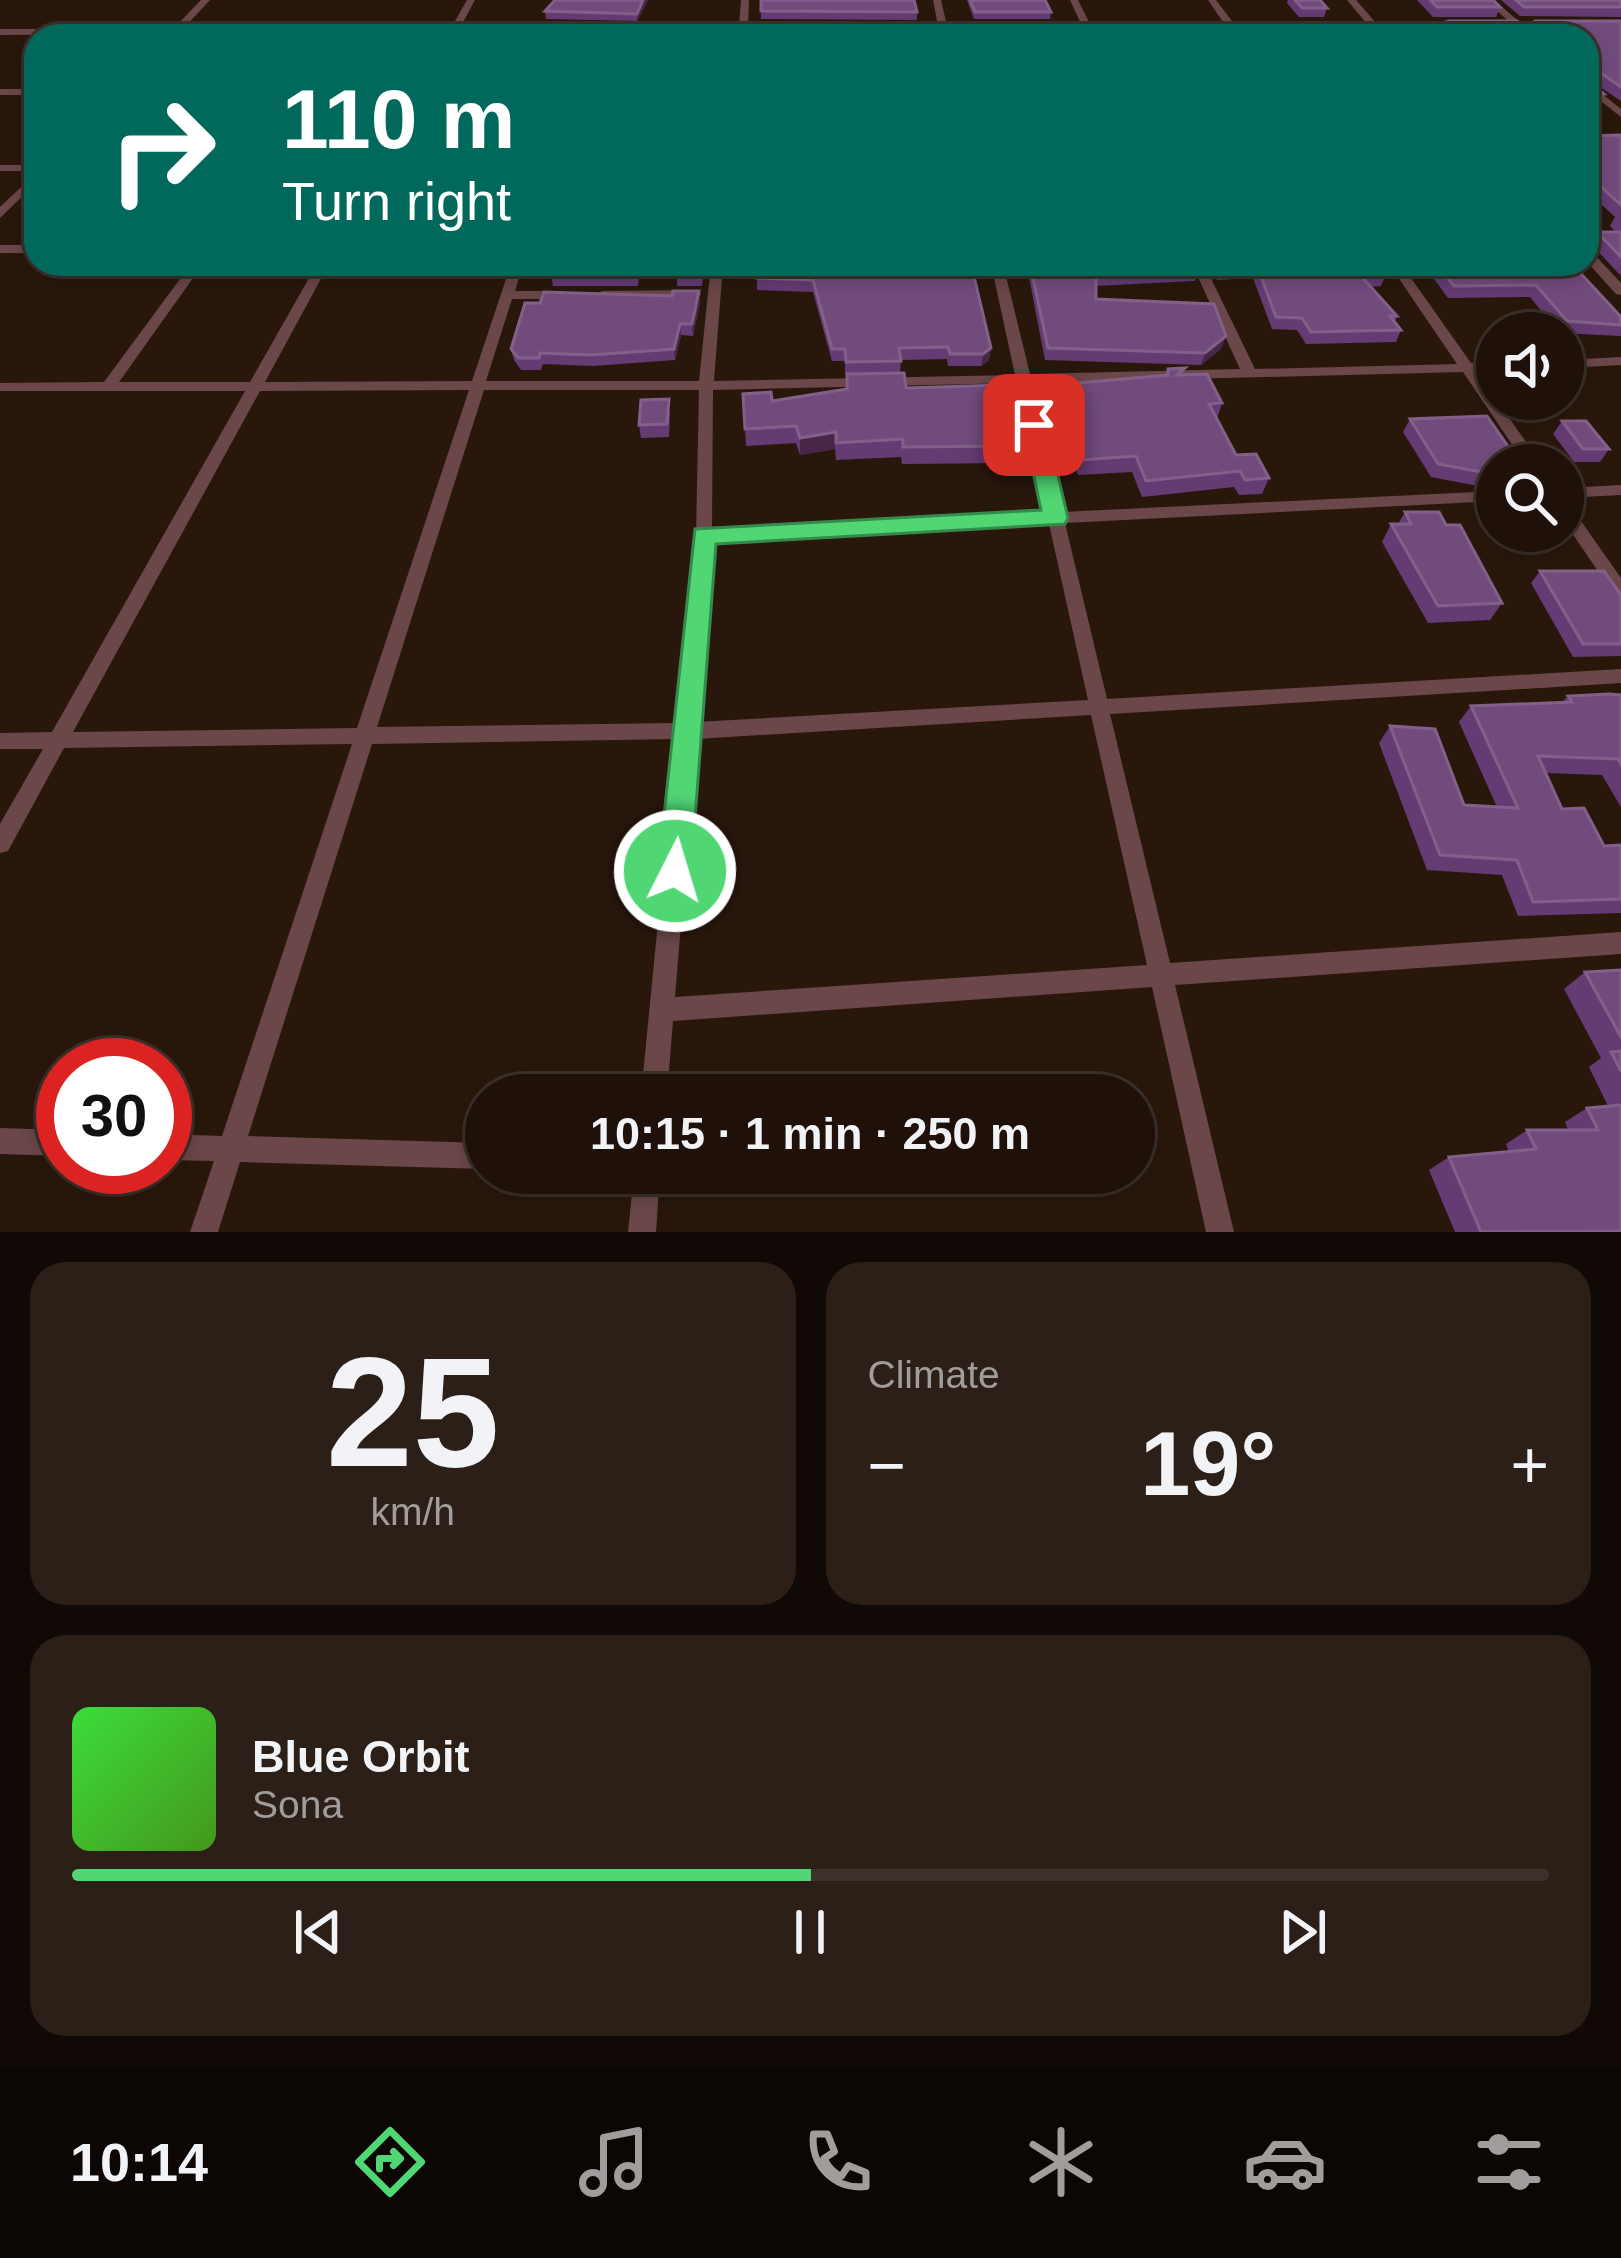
<!DOCTYPE html>
<html lang="en">
<head>
<meta charset="utf-8">
<style>
	:root { --surface:#1f1109; --page:#2c1f17; --text:#f1f3f6; --muted:#a19d9c; --line:#3c312a; --accent:#51d674 }
	body { margin:0; font-family:Helvetica,sans-serif; background:var(--page); color:var(--text); height:100vh; display:flex; flex-direction:column; font-size:45px; white-space:nowrap }
	* { box-sizing:border-box; margin:0 }
	p { font-size:39px; color:var(--muted) }
	.icon { flex:none; width:66px; height:66px; fill:none; stroke:currentColor; stroke-width:2; stroke-linecap:round; stroke-linejoin:round }
	.map { position:relative; height:1232px; overflow:hidden }
	.panel { display:flex; flex-direction:column; gap:30px; padding:30px; background:#110905; flex:1 }
	.panel>* { flex:none }
	.banner { position:absolute; left:24px; top:24px; width:1575px; height:252px; border-radius:36px; box-shadow:0 6px 18px #0003,0 0 0 3px var(--line); background:#00695c; color:#fff; overflow:hidden }
	.tools { position:absolute; left:1476px; top:312px; display:grid; gap:24px }
	.tools a { display:grid; place-items:center; width:108px; height:108px; border-radius:50%; background:var(--surface); box-shadow:0 6px 18px #0003,0 0 0 3px var(--line); font-size:60px }
	.speed { position:absolute; left:36px; top:1038px; display:flex; gap:24px; font-size:60px; font-weight:700; text-align:center }
	.speed>* { display:grid; place-content:center; width:156px; height:156px; border-radius:50%; background:var(--surface); box-shadow:0 6px 18px #0003,0 0 0 3px var(--line); line-height:1 }
	.speed .limit { border:18px solid #d22; background:#fff; color:#111 }
	.pin { position:absolute; display:grid; place-items:center; width:102px; height:102px; color:#fff; margin:-51px; border-radius:24px; box-shadow:0 6px 18px #0006 }
	.me { position:absolute; width:132px; margin:-66px; rotate:5deg; stroke-linejoin:round; filter:drop-shadow(0 0 9px #0008) }
	.turn { display:flex; align-items:center; gap:42px; height:252px; padding:0 60px; font-size:54px }
	.turn .icon { width:156px; height:156px; stroke-width:2.5 }
	.turn b { display:block; font-size:84px; line-height:102px }
	.big { font-size:90px; font-weight:600; line-height:1.1 }
	.panel .tile { flex:1; display:flex; flex-direction:column; justify-content:center; gap:18px; min-width:0; padding:0 42px; border-radius:36px; background:var(--page) }
	.panel .dial { align-items:center; gap:0 }
	.dial b { font-size:156px; line-height:1 }
	.song { display:flex; align-items:center; gap:36px }
	.cover { width:144px; height:144px; border-radius:18px; background:linear-gradient(135deg,hsl(120 70% 55%),hsl(100 70% 35%)) }
	.played { height:12px; border-radius:6px; background:linear-gradient(90deg,var(--accent) 50%,var(--line) 50%) }
	.keys { display:flex; justify-content:space-around; direction:ltr }
	.heat { display:flex; justify-content:space-between; align-items:center; font-size:66px; direction:ltr }
	.panel .tiles { flex:1; display:grid; gap:30px; grid-template-columns:1fr 1fr }
	.tile:last-child { grid-column:span 2 }
	.trip { position:absolute; left:465px; top:1074px; width:690px; height:120px; border-radius:60px; background:var(--surface); box-shadow:0 6px 18px #0003,0 0 0 3px var(--line); font-weight:600; line-height:120px; text-align:center }
	.tab-bar { display:flex; height:192px; justify-content:space-around; align-items:center; background:#0c0704; color:var(--muted) }
	.tab-bar .icon { width:84px; height:84px }
	.tab-bar .selected { color:var(--accent) }
	.tab-bar b { font-size:54px; color:var(--text) }
	.map>svg:first-child { display:block }
</style>
</head>
<body>
<div class="map">
<svg width="1621" height="1232" viewBox="0 0 1621 1232">
	<rect width="100%" height="100%" fill="#29170c"/>
	<g fill="none" stroke-linecap="round" stroke-linejoin="round">
		<path fill="#6b4749" fill-rule="evenodd" d="M201,0H210L183,29L451,28L467,0H475L460,28L739,27L741,0H749L748,27L938,26L933,0H941L947,26H986L991,29L986,32H949L950,36H940L939,32L748,33V36H738L739,33H457L456,36H446L448,33L0,35V29H173Z
			M1070,0H1078L1091,26L1225,25L1208,0H1216L1235,25L1367,24L1347,0H1356L1377,24L1454,23L1459,26L1454,29H1382L1385,33L1380,36L1372,29L1239,30L1235,35L1229,30L1093,31L1096,36H1086L1084,31H1035L1038,26H1082Z
			M1485,0H1494L1536,36H1525Z
			M1587,82L1621,109V117L1587,90Z
			M0,89H36V95H0Z
			M0,165H36V171H0Z
			M36,173V183L0,218V207Z
			M0,245H36V253H0Z
			M1587,250L1591,251L1621,283V295L1616,294L1587,262Z
			M191,264H203L119,382H250L317,264H329L265,382L472,381L511,264H523L515,291H562L569,295L562,299H512L486,381H699L711,264H723L714,381L1015,375L991,264H1003L1030,374L1240,369L1192,264H1204L1255,369L1457,364L1389,264H1401L1471,363H1497V371L1477,372L1542,465H1526L1463,372L1032,383L1062,512L1497,491V501L1065,523L1107,699L1621,669V683L1110,714L1170,963L1621,932V954L1175,985L1234,1232H1206L1152,987L673,1021L667,1095H641L676,739L372,744L248,1136L486,1143V1169L240,1162L218,1232H190L214,1161L165,1160V1134L222,1136L352,744L64,748L8,851L0,853V824L43,749H0V733L52,732L245,391H0V383L104,382ZM1017,383L1046,513L712,529L713,390ZM469,390L357,728L73,732L260,391ZM484,390H699L696,535L677,723L377,727ZM1049,524L1088,700L697,722L712,540ZM1091,715L1147,965L675,997L696,739Z
			M694,290L701,294L699,297L602,299L595,295L602,291Z
			M1621,357V365L1563,368V360Z
			M1621,485V495L1563,498V488Z
			M1563,502L1569,504L1621,578V597L1615,596L1563,520Z
			M0,1128L63,1130V1156L0,1154Z
			M634,1173H660L656,1232H628Z"/>
	</g>
	<path fill="#653b74" d="M555,0H648L637,21L546,19L545,11Z
		M761,0L917,12V20L761,19Z
		M967,0H1045L1051,12L1050,19H974Z
		M1288,0H1320L1327,8L1324,17H1299L1287,3Z
		M1417,0H1493L1500,7L1496,17H1433Z
		M1501,0H1621V17L1520,16Z
		M1621,21V101L1588,79L1604,94L1599,105L1587,106V36H1422L1425,28L1526,27Z
		M1312,25L1348,36H1313L1310,32Z
		M1621,135V276L1591,244L1597,232H1616L1610,226L1615,217L1587,191V136Z
		M555,264H705L702,286H677V269H640L638,286H553L551,275Z
		M971,264L991,348L989,360L981,366H948L947,359L901,360L900,373L845,374V361H832L813,292L757,290V278Z
		M1016,264H1196L1198,269L1195,281L1096,286V299L1222,348L1201,365L1045,360L1029,277L1024,267H1016Z
		M1209,264H1378L1386,274L1381,286L1371,287L1397,316L1395,322L1401,330L1396,342L1306,344L1297,330L1272,329L1253,278L1217,280Z
		M1423,264H1572L1621,317V336L1559,333L1530,297L1448,298Z
		M700,303L693,336L681,335L675,360L593,366L543,364L541,370H521L514,360L511,349Z
		M1168,369L1183,375L1222,403L1217,419L1236,455L1269,478L1262,494L1239,495L1234,487L1142,497L1132,472L1078,475L1050,401L1053,385L1166,375Z
		M906,388L1014,446L1011,463L902,464L901,457L836,460L835,449L800,455L796,443L746,446L743,394L772,401Z
		M670,412L669,437L641,438L639,425Z
		M1410,419L1497,465V484L1473,485L1431,477L1403,432Z
		M1562,421L1609,449L1600,462H1574L1553,434Z
		M1405,512L1446,525L1502,603L1490,620L1428,623L1382,542L1391,524H1398Z
		M1540,571L1621,595V656L1573,657L1531,583Z
		M1621,695V807L1602,775L1546,773L1562,809L1604,846L1621,845V913L1518,916L1502,875L1427,870L1379,743L1390,726L1464,805L1497,807L1459,722L1471,706L1562,702L1568,696Z
		M1621,970V1232H1455L1429,1170L1449,1157L1509,1152L1506,1144L1527,1130H1568L1565,1122L1587,1108L1608,1106L1589,1067L1601,1058L1564,989L1585,972Z"/>
	<path fill="#482647" d="M643,0H648L637,21V14Z
		M699,291L700,303L693,336L692,324Z
		M680,324L681,335L675,360L674,349Z
		M1226,336L1222,348L1201,365L1205,353Z
		M991,348L989,360L981,366L983,354Z
		M836,432L835,449L800,455V438Z"/>
	<path fill="#724b7d" stroke="#836089" stroke-width="3" d="M555,0H643L637,14L545,11Z
		M761,0H914L917,12L761,11Z
		M970,0H1045L1051,12H975Z
		M1295,0H1320L1327,8H1302Z
		M1430,0H1493L1500,7H1437Z
		M1516,0H1621V7H1524Z
		M1449,21H1517L1526,27L1535,21H1621V87L1592,67L1588,80L1604,94L1587,95V36H1430L1425,28Z
		M1160,23H1193L1199,36H1166Z
		M1058,24L1063,35L965,36L962,26Z
		M1312,25H1338L1348,36H1322Z
		M1621,135V205L1587,174V136Z
		M1597,232H1621V257Z
		M555,264H638L636,275H551Z
		M677,264H703L701,275H676Z
		M760,264H971L991,348L983,354H950L948,347L899,348L901,361L846,362L845,349H832L813,280L757,278Z
		M1030,264H1196L1198,269L1096,274V299L1214,304L1226,336L1205,353L1048,348Z
		M1218,264H1378L1386,274L1361,276L1397,316H1390L1401,330L1311,332L1302,318L1276,317L1257,266L1220,268Z
		M1437,264H1572L1621,317V325L1567,321L1536,285L1454,286Z
		M673,291H699L692,324H680L674,349L591,355L540,353L539,358H518L511,349L525,303H540L544,292L672,296Z
		M1185,368L1177,375L1207,374L1222,403L1209,404L1236,455L1256,454L1269,478L1245,480L1240,471L1146,481L1136,456L1081,460L1053,385L1168,375V369Z
		M904,373L906,388L1001,385L1014,446L903,447V439L836,443V432L800,438L796,426L745,429L743,394L771,392L772,401L847,389V374Z
		M669,399L667,424L639,425L641,400Z
		M1487,416L1521,465H1497V471L1481,472L1438,464L1410,419Z
		M1562,421H1586L1609,449H1583Z
		M1405,512H1439L1446,525H1460L1502,603L1438,606L1391,524H1411Z
		M1540,571H1604L1621,595V644H1583Z
		M1609,694L1621,695V764L1618,759L1538,756L1562,809L1584,808L1604,846L1621,845V899L1533,902L1517,860L1440,855L1390,726L1435,729L1464,805L1518,808L1471,706L1572,702L1568,696Z
		M1621,970V1037L1585,972Z
		M1621,1051V1071L1611,1052Z
		M1621,1105V1231L1481,1232L1449,1157L1536,1149L1527,1130H1598L1587,1108Z"/>
	<path fill="#51d674" stroke="#358b4b" stroke-width="3" d="M1034,418L1046,425L1068,518L1065,524L716,544L691,871L686,881L675,886L663,881L658,871L695,529L1041,510L1023,425Z"/>
</svg>
<div class="tools">
<a><svg class="icon" aria-label="sound" viewBox="0 0 24 24"><path d="M4 9h4l5-4v14l-5-4H4zM17 9q2 3 0 6"/></svg></a>
<a><svg class="icon" aria-label="search" viewBox="0 0 24 24"><circle cx="10" cy="10" r="6"/><path d="M15 15l6 6"/></svg></a>
</div>
<div class="speed"><div class="limit">30</div></div>
<div class="pin" style="left:1034px;top:425px;background:#d93025"><svg class="icon" aria-label="arrive" viewBox="0 0 24 24"><path d="M6 21V4h12l-3 4 3 4H6"/></svg></div>
<svg class="me" style="left:675px;top:871px" viewBox="-20 -20 40 40"><circle r="17" fill="#51d674" stroke="#fff" stroke-width="3"/><path d="M0-11L8 9 0 5-8 9z" fill="#fff"/></svg>
<div class="trip">10:15 · 1 min · 250 m</div>
<div class="banner">
<div class="turn"><svg class="icon" aria-label="right" viewBox="0 0 24 24"><path d="M7 20v-9h11M14 6l5 5-5 5"/></svg><div><b>110 m</b>Turn right</div></div>
</div>
</div>
<section class="panel">
<div class="tiles">
<div class="tile dial"><b>25</b><p>km/h</p></div>
<div class="tile"><p>Climate</p>
<div class="heat"><a>−</a><b class="big">19°</b><a>+</a></div>
</div>
<div class="tile">
<div class="song"><i class="cover"></i><div><b>Blue Orbit</b><p>Sona</p></div></div>
<div class="played"></div>
<div class="keys"><svg class="icon" aria-label="previous" viewBox="0 0 24 24"><path d="M18 5L8 12l10 7zM5 5v14"/></svg><svg class="icon" aria-label="pause" viewBox="0 0 24 24"><path d="M8 5v14M16 5v14"/></svg><svg class="icon" aria-label="next" viewBox="0 0 24 24"><path d="M6 5l10 7-10 7zM19 5v14"/></svg></div>
</div>
</div>
</section>
<nav class="tab-bar">
<b>10:14</b>
<svg class="icon selected" aria-label="directions" viewBox="0 0 24 24"><path d="M12 3l9 9-9 9-9-9zM9 14v-3h6M13 9l2 2-2 2"/></svg>
<svg class="icon" aria-label="music" viewBox="0 0 24 24"><path d="M9 18V5l10-2v13"/><circle cx="6" cy="18" r="3"/><circle cx="16" cy="16" r="3"/></svg>
<svg class="icon" aria-label="phone" viewBox="0 0 24 24"><path d="M5 4h4l2 5-3 2q2 4 5 5l2-3 5 2v4C11 20 4 13 5 4z"/></svg>
<svg class="icon" aria-label="climate" viewBox="0 0 24 24"><path d="M12 3v18M4 7l16 10M4 17L20 7"/></svg>
<svg class="icon" aria-label="car" viewBox="0 0 24 24"><path d="M5 17H2v-5l4-1 3-4h7l3 4 3 1v5h-3M9 17h6M6 11h13"/><circle cx="7" cy="17" r="2"/><circle cx="17" cy="17" r="2"/></svg>
<svg class="icon" aria-label="filters" viewBox="0 0 24 24"><path d="M4 7h16M4 17h16"/><circle cx="9" cy="7" r="2"/><circle cx="15" cy="17" r="2"/></svg>
</nav>
</body>
</html>
